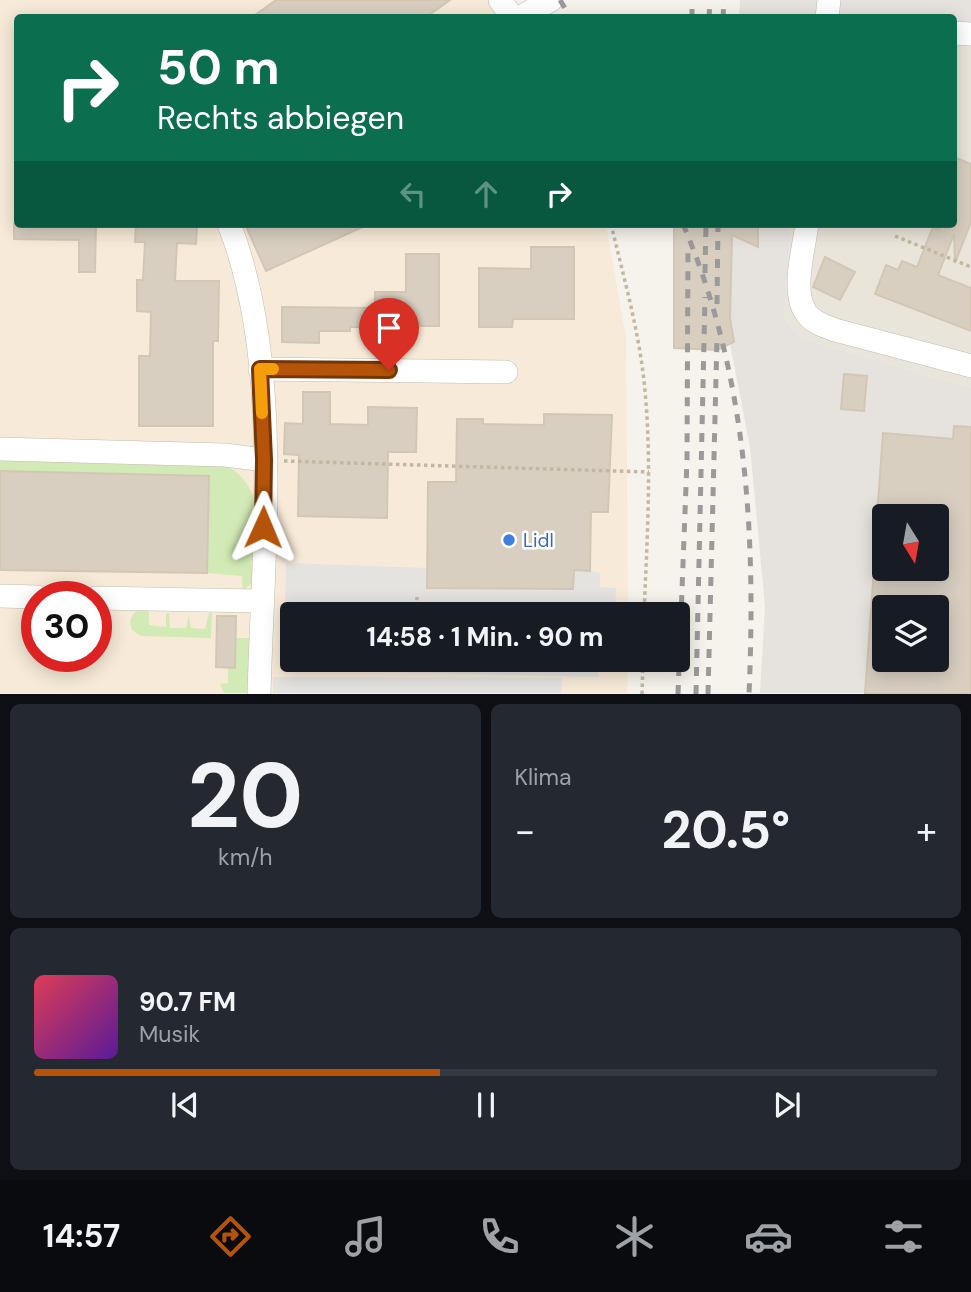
<!DOCTYPE html>
<html lang="de">
<head>
<meta charset="utf-8">
<style>
	:root { --surface:#171b24; --page:#242831; --text:#f1f3f6; --muted:#9ea1a6; --line:#363941; --accent:#b45309 }
	body { margin:0; font-family:"DM Sans",sans-serif; background:var(--page); color:var(--text); height:100vh; display:flex; flex-direction:column; font-size:26px; white-space:nowrap }
	* { box-sizing:border-box; margin:0 }
	p { font-size:23px; color:var(--muted) }
	.icon { flex:none; width:38px; height:38px; fill:none; stroke:currentColor; stroke-width:2; stroke-linecap:round; stroke-linejoin:round }
	.map { position:relative; height:694px; overflow:hidden }
	.side { display:flex; flex-direction:column; gap:10px; padding:10px; background:#0d0f14; flex:1 }
	.side>* { flex:none }
	.guide { position:absolute; left:14px; top:14px; width:943px; height:214px; border-radius:7px; box-shadow:0 4px 18px #0003; background:#0b6e4f; color:#fff; overflow:hidden }
	.needle { width:46px; rotate:169deg }
	.buttons { position:absolute; left:872px; top:504px; display:grid; gap:14px }
	.buttons a { display:grid; place-items:center; width:77px; height:77px; border-radius:7px; background:var(--surface); box-shadow:0 4px 18px #0003; font-size:35px }
	.speed { position:absolute; left:21px; top:581px; display:flex; gap:14px; font-size:35px; font-weight:700; text-align:center }
	.speed>* { display:grid; place-content:center; width:91px; height:91px; border-radius:50%; background:var(--surface); box-shadow:0 4px 18px #0003; line-height:1 }
	.speed .limit { border:10px solid #d22; background:#fff; color:#111 }
	.pin { position:absolute; display:grid; place-items:center; width:60px; height:60px; color:#fff; margin:-72px -30px; border-radius:50% 50% 50% 0; rotate:-45deg; box-shadow:0 0 7px #0007 }
	.pin .icon { rotate:45deg }
	.me { position:absolute; width:77px; margin:-38px; rotate:1deg; stroke-linejoin:round; filter:drop-shadow(0 0 5px #0008) }
	.turn { display:flex; align-items:center; gap:24px; height:147px; padding:0 28px; font-size:32px }
	.turn .icon { width:91px; height:91px; stroke-width:2.5 }
	.turn b { display:block; font-size:49px; line-height:60px }
	.lanes { display:flex; align-items:center; height:66px; padding:0 28px; background:#0003; justify-content:center; gap:35px; direction:ltr }
	.lanes .off { opacity:.35 }
	.big { font-size:52px; font-weight:700; line-height:1.1 }
	.side .tile { flex:1; display:flex; flex-direction:column; justify-content:center; gap:10px; min-width:0; padding:0 24px; border-radius:10px; background:var(--page) }
	.side .dial { align-items:center; gap:0 }
	.dial b { font-size:91px; line-height:1 }
	.song { display:flex; align-items:center; gap:21px }
	.cover { width:84px; height:84px; border-radius:10px; background:linear-gradient(135deg,hsl(350 70% 55%),hsl(270 70% 35%)) }
	.played { height:7px; border-radius:4px; background:linear-gradient(90deg,var(--accent) 45%,var(--line) 45%) }
	.keys { display:flex; justify-content:space-around; direction:ltr }
	.heat { display:flex; justify-content:space-between; align-items:center; font-size:38px; direction:ltr }
	.side .tiles { flex:1; display:grid; gap:10px; grid-template-columns:1fr 1fr }
	.tile:last-child { grid-column:span 2 }
	.trip { position:absolute; left:280px; top:602px; width:410px; height:70px; border-radius:7px; background:var(--surface); box-shadow:0 4px 18px #0003; font-weight:700; line-height:70px; text-align:center }
	.tabs { display:flex; height:112px; justify-content:space-around; align-items:center; background:#090b0e; color:var(--muted) }
	.tabs .icon { width:49px; height:49px }
	.tabs .current { color:var(--accent) }
	.tabs b { font-size:32px; color:var(--text) }
	.map>svg:first-child { display:block }
</style>
</head>
<body>
<div class="map">
<svg width="971" height="694" viewBox="0 0 971 694">
	<rect width="100%" height="100%" fill="#f6f3ec"/>
	<path fill="#eae5da" d="M954,26H971V388L800,338L784,318L791,224H954Z"/>
	<path fill="#f7ead8" fill-rule="evenodd" d="M0,0H494L506,17L18,18V224H606L626,338L628,614H292V660H628L627,693H0ZM37,597H96V656H37Z"/>
	<path fill="#e6e2dd" fill-rule="evenodd" d="M740,0H971V26H954V18H739Z
		M729,224H791L784,318L800,338L971,388V693H760L765,606L750,447L725,318ZM884,516H936V569H884ZM884,607H936V660H884Z"/>
	<path fill="#d2eab5" d="M0,458L223,464C238,471 247,481 253,496L252,583L243,591L242,576L207,573L209,476L0,471Z
		M139,610H149V625L166,627V614L169,613L170,628H186L189,614L191,628L205,629L209,613H212L211,638L141,636L132,630C128,621 131,614 139,610Z
		M236,638H250L249,693H224L220,684L228,683V668H235Z"/>
	<path fill="#e5e3e0" d="M286,563L427,568L428,588L573,589L574,571H590L600,573V587L616,588L615,614H292V660H614H598V677L284,670Z
		M273,677L562,678L561,693H273Z"/>
	<path fill="#d8cfc1" stroke="#d3c7b4" stroke-width="2" fill-rule="evenodd" d="M276,0H450L425,18H251Z
		M954,157L971,164V222L955,263L954,234L938,275L971,288V331L875,294L886,265L898,270L902,261L917,267L933,227L939,230L941,224H954Z
		M14,224H96L95,272H79V240L14,239Z
		M136,224H197L196,244L177,243L175,281H219L218,341H213V426H139V356H150L151,312L137,311V280H143L145,242H135Z
		M245,224H369L266,271Z
		M674,224H758V247L732,235L730,319L734,342L717,350L674,348Z
		M531,247H574V319H513L512,327H479V268L531,269Z
		M406,254H439V326H405V331H389V327H350V331H319V343L282,342V307L375,308V292H406Z
		M825,257L855,272L840,300L813,287Z
		M844,374L867,376L864,411L841,409Z
		M303,392H330V424L368,425V407L417,408L416,452H388L387,518L298,516L299,455L284,454L285,423L303,424Z
		M544,414L612,415L608,512H591L590,571L574,570L573,589L427,588L428,482H456L457,419H483V424L544,425Z
		M954,426L971,427V694H865L874,569H936V516H877L883,433L953,439ZM884,607H936V660H884Z
		M0,471L209,476L207,573L0,570Z
		M217,616H236L235,668L216,667Z"/>
	<g fill="none" stroke-linecap="round" stroke-linejoin="round">
		<defs>
			<path id="minor" d="M500,0L513,18
				M519,18L551,0
				M827,18L829,0
				M954,33L971,34
				M229,224C283,362 263,546 259,694
				M807,224C804,249 791,291 806,313C813,323 825,326 835,330L971,366
				M260,369L506,372
				M0,449L225,455L264,460
				M0,596L37,597
				M96,598L261,601"/>
		</defs>
		<use href="#minor" stroke="#c2bbae" stroke-width="24"/>
		<path stroke="#c4b79f" stroke-width="3.5" stroke-dasharray="3.5 3.5" stroke-linecap="butt" d="M611,224C624,279 640,334 645,391C652,465 647,540 644,614
			M895,236L971,267
			M284,461L649,472
			M416,614L417,597
			M642,694L643,660"/>
		<use href="#minor" stroke="#fff" stroke-width="23"/>
		<path stroke="#9a9a9a" stroke-width="5" stroke-dasharray="9 9" stroke-linecap="butt" d="M560,0L571,18
			M692,18V0
			M709,18L710,0
			M723,18L724,0
			M683,224C747,374 756,533 749,694
			M705,273L706,224
			M717,304L718,224
			M678,694L687,460L688,248
			M696,694L705,297
			M708,694L717,339"/>
	</g>
	<g fill="none" stroke-linecap="round" stroke-linejoin="round">
		<defs>
			<path id="route" d="M263,527L264,460L260,369L389,370"/>
		</defs>
		<use href="#route" stroke="#753606" stroke-width="18"/>
		<use href="#route" stroke="#b45309" stroke-width="12"/>
		<path stroke="#f59e0b" stroke-width="12" d="M262,413L260,369H273"/>
	</g>
	<circle fill="#3f7fe0" stroke="#fff" stroke-width="2.5" cx="509" cy="540" r="7"/>
	<g text-anchor="middle" stroke-width="5" stroke-linejoin="round" paint-order="stroke">
		<g font-size="19" fill="#366cbe" stroke="#fff" text-anchor="start">
			<text x="523" y="547">Lidl</text>
		</g>
	</g>
</svg>
<div class="buttons">
<a><svg class="needle" viewBox="-14 -14 28 28"><path d="M0-13l5 13h-10z" fill="#e53935"/><path d="M0 13l5-13h-10z" fill="#9ea1a6"/></svg></a>
<a><svg class="icon" aria-label="layers" viewBox="0 0 24 24"><path d="M12 4l9 5-9 5-9-5zM3 14l9 5 9-5"/></svg></a>
</div>
<div class="speed"><div class="limit">30</div></div>
<div class="pin" style="left:389px;top:370px;background:#d93025"><svg class="icon" aria-label="arrive" viewBox="0 0 24 24"><path d="M6 21V4h12l-3 4 3 4H6"/></svg></div>
<svg class="me" style="left:263px;top:527px" viewBox="-20 -20 40 40"><path d="M0-17L14 15 0 8-14 15z" fill="#b45309" stroke="#fff" stroke-width="4"/></svg>
<div class="trip">14:58 · 1 Min. · 90 m</div>
<div class="guide">
<div class="turn"><svg class="icon" aria-label="right" viewBox="0 0 24 24"><path d="M7 20v-9h11M14 6l5 5-5 5"/></svg><div><b>50 m</b>Rechts abbiegen</div></div>
<div class="lanes"><svg class="icon off" aria-label="left" viewBox="0 0 24 24"><path d="M17 20v-9H6M10 6l-5 5 5 5"/></svg><svg class="icon off" aria-label="ahead" viewBox="0 0 24 24"><path d="M12 20V5M6 11l6-6 6 6"/></svg><svg class="icon" aria-label="right" viewBox="0 0 24 24"><path d="M7 20v-9h11M14 6l5 5-5 5"/></svg></div>
</div>
</div>
<section class="side">
<div class="tiles">
<div class="tile dial"><b>20</b><p>km/h</p></div>
<div class="tile"><p>Klima</p>
<div class="heat"><a>−</a><b class="big">20.5°</b><a>+</a></div>
</div>
<div class="tile">
<div class="song"><i class="cover"></i><div><b>90.7 FM</b><p>Musik</p></div></div>
<div class="played"></div>
<div class="keys"><svg class="icon" aria-label="previous" viewBox="0 0 24 24"><path d="M18 5L8 12l10 7zM5 5v14"/></svg><svg class="icon" aria-label="pause" viewBox="0 0 24 24"><path d="M8 5v14M16 5v14"/></svg><svg class="icon" aria-label="next" viewBox="0 0 24 24"><path d="M6 5l10 7-10 7zM19 5v14"/></svg></div>
</div>
</div>
</section>
<nav class="tabs">
<b>14:57</b>
<svg class="icon current" aria-label="directions" viewBox="0 0 24 24"><path d="M12 3l9 9-9 9-9-9zM9 14v-3h6M13 9l2 2-2 2"/></svg>
<svg class="icon" aria-label="music" viewBox="0 0 24 24"><path d="M9 18V5l10-2v13"/><circle cx="6" cy="18" r="3"/><circle cx="16" cy="16" r="3"/></svg>
<svg class="icon" aria-label="phone" viewBox="0 0 24 24"><path d="M5 4h4l2 5-3 2q2 4 5 5l2-3 5 2v4C11 20 4 13 5 4z"/></svg>
<svg class="icon" aria-label="climate" viewBox="0 0 24 24"><path d="M12 3v18M4 7l16 10M4 17L20 7"/></svg>
<svg class="icon" aria-label="car" viewBox="0 0 24 24"><path d="M5 17H2v-5l4-1 3-4h7l3 4 3 1v5h-3M9 17h6M6 11h13"/><circle cx="7" cy="17" r="2"/><circle cx="17" cy="17" r="2"/></svg>
<svg class="icon" aria-label="filters" viewBox="0 0 24 24"><path d="M4 7h16M4 17h16"/><circle cx="9" cy="7" r="2"/><circle cx="15" cy="17" r="2"/></svg>
</nav>
</body>
</html>
